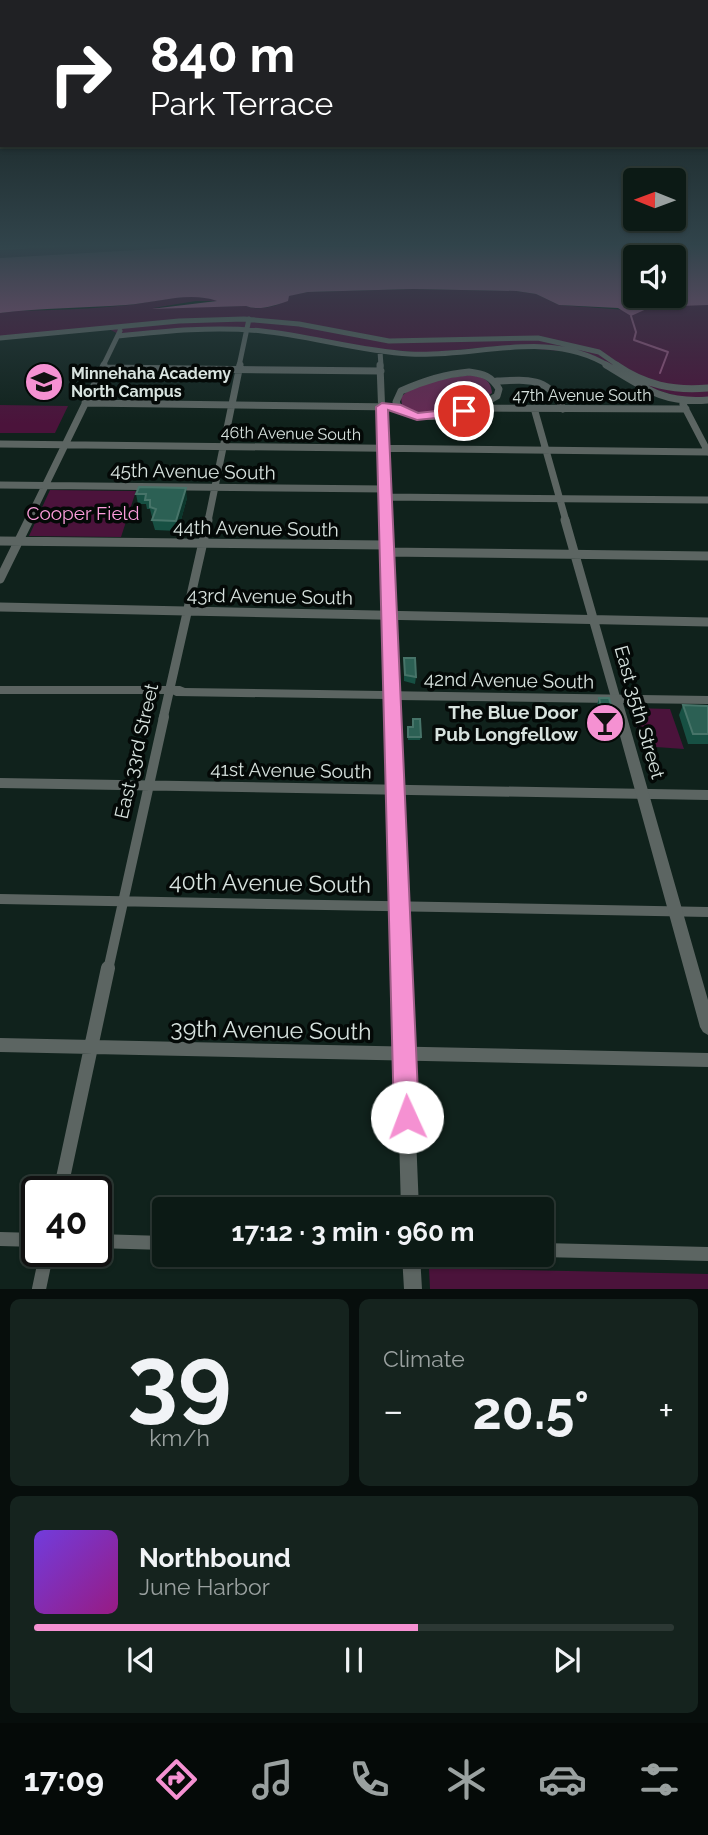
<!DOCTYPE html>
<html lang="en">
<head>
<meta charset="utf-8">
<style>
	:root { --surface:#0c1a15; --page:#15231e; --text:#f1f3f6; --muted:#9aa1a0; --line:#2c3834; --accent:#f591d2 }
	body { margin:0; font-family:Raleway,sans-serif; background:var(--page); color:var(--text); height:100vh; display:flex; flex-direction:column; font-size:26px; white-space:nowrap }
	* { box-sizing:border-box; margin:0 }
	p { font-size:23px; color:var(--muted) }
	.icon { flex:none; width:38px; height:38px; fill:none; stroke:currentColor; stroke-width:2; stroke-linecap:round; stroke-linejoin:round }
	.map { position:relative; height:1289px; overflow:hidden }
	.drawer { display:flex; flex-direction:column; gap:10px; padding:10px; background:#070e0c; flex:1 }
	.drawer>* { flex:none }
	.hud { position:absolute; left:0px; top:0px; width:709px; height:147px; box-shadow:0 2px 5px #0004,0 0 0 2px var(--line); background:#202124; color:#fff; overflow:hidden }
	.needle { width:46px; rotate:271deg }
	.fabs { position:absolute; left:623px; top:168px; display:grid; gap:14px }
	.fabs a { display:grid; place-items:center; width:63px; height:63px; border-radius:7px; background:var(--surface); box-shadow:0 2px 5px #0004,0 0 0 2px var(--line); font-size:35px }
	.speed { position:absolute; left:21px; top:1176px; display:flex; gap:14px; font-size:35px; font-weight:700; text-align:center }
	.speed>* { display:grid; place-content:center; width:91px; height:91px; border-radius:50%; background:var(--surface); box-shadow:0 2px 5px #0004,0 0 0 2px var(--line); line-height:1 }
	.speed .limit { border:4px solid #111; border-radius:10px; background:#fff; color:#111 }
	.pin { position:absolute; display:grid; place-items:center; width:60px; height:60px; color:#fff; margin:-30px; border:4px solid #fff; border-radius:50%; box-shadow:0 2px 7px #0007 }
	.me { position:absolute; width:77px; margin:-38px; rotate:358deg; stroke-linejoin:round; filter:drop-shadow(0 0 5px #0008) }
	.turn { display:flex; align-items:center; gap:24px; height:147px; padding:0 35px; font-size:32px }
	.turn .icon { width:91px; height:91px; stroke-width:2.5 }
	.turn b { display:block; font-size:49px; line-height:60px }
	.big { font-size:52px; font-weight:700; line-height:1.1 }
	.drawer .widget { flex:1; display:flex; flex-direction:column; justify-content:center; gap:10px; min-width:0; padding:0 24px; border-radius:10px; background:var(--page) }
	.drawer .dial { align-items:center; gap:0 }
	.dial b { font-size:91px; line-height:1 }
	.song { display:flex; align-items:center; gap:21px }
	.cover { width:84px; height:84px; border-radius:10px; background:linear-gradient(135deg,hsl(260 70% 55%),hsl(310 70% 35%)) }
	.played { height:7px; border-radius:4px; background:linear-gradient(90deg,var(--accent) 60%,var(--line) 60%) }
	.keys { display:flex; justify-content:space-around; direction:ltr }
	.heat { display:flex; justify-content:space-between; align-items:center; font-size:38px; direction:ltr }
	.drawer .tiles { flex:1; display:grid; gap:10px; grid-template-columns:1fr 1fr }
	.widget:last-child { grid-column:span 2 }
	.trip { position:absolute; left:152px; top:1197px; width:402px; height:70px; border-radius:7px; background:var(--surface); box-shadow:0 2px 5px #0004,0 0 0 2px var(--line); font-weight:700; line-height:70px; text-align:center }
	.tabs { display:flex; height:112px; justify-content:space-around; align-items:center; background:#050a08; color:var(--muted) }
	.tabs .icon { width:49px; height:49px }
	.tabs .on { color:var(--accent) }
	.tabs b { font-size:32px; color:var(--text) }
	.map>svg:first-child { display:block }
</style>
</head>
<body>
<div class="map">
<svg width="708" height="1289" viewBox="0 0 708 1289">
	<rect width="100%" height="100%" fill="#10221c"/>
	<path fill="#4b133b" d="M0,244H402L363,247H189L0,258Z
		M413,289L516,291L536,294L559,305L639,311L670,305H708V398L691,400L636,384L603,360L586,353L500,346L425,353L381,349L248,328L120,335L109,329L0,339V313L16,311C54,310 92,309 129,305C159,301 190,291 219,301H196L153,308L246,306C256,311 281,307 288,298L268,304L262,301L265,300L308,292Z
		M0,405L68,406L55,433H0Z
		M50,490L136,491L121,537L29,536Z
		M631,708L670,709L684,749L642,746Z
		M429,1268L708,1274V1289H430Z"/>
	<path fill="#672954" d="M469,375C481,377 491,378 492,393C481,401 474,401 461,404C452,406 459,405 451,409C438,417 413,415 402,406L401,397C416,381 448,378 469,375Z"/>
	<path fill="#94517e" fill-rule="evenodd" d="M402,244H708V305L651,307L631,316L618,308L559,305L536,294L516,291L413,289L308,292L289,296L288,301C275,306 257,311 246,306L151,309L217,301C188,291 157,303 126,305C84,308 42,308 0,313V258L189,247H363ZM635,257H674V296H635Z"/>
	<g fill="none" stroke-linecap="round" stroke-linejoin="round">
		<path stroke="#94517e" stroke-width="2" d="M631,316L636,332L634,340L668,352L660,373"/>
		<path stroke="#5c6562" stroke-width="5" d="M118,336C166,331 214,326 262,331C311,336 359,351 410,354C476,358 548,328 609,366
			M0,338L179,321L244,319L299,324L389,341L538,338L599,352L619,366
			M380,351L381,366
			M103,366L120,331
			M239,366L249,319"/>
		<path stroke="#5c6562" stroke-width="7" d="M380,365L386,521
			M606,365C643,387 663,404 708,400
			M616,365C645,385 673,391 708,388
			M103,368L381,371
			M469,372C484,374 491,376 499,389L497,396C468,413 433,424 400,410L396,402L401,391C423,381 445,374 469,372Z
			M497,381C528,380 549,376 563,409
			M85,403L397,407
			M683,404L708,452
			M477,408L686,409
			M534,408L566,521
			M0,444L708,452
			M0,485L385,489
			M385,497L708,500
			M28,521L104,365
			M208,521L240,365"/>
		<path stroke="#5c6562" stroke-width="9" d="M386,520L392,695
			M565,520L616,699
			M0,541L386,545
			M386,552L708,556
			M0,579L29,520
			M0,607L708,622
			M163,719L208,520"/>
		<path stroke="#5c6562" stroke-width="10" d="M0,783L708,795
			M0,899L708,912
			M108,970L164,717"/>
		<path stroke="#5c6562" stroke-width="14" d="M0,1045L708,1060
			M60,1192L108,968
			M0,1239L37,1240
			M96,1241L164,1243
			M542,1250L708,1254
			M39,1289L47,1251"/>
		<path fill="#5c6562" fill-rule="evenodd" d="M50,244H77L74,246L0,250V246Z
			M0,686H180L185,688L708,696V704L623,703L708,1000V1035L703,1032L700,1027L611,703L398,700L419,1209H401L387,699L176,696L172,694H0Z
			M402,1255H420L422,1289H404Z"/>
	</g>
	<path fill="#175043" d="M139,487L187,498L178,531L155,530L152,520L153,517H152L150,509H147L146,504H138L136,494Z
		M404,658L416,677L415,684L404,681Z
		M599,698L617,728L614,738H603L596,708Z
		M683,705L708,706V744H688L679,715Z
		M408,727L421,737L420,740H408Z"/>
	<path fill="#0c372c" d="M186,488L187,498L178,531L176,521Z"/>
	<path fill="#2c6054" stroke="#477469" stroke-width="2" d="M139,487L186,488L176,521L152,520L156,509L150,507V500H145L146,494H136Z
		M404,658H415L416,677L405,675Z
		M599,698H609L617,728H606Z
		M683,705L708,706V734H693Z
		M413,719H420L421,737H408V727H413Z"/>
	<linearGradient id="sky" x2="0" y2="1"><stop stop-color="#09130f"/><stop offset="0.58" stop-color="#31444b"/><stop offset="1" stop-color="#31444b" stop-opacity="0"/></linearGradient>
	<rect width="708" height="424" fill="url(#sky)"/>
	<path fill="#f591d2" stroke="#9f5e88" stroke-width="2" d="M382,403L401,405L418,413L464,408L470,411L464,415L417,420L388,410L419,1117L415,1126L407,1129L398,1126L394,1117L376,407Z"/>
	<defs>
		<symbol id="school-disc" viewBox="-11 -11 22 22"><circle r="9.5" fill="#f591d2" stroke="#040907"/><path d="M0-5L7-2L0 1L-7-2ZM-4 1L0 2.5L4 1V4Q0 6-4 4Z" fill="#111"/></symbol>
		<symbol id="bar-disc" viewBox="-11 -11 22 22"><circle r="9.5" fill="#f591d2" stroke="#040907"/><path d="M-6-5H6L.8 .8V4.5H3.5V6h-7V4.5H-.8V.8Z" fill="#111"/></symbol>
	</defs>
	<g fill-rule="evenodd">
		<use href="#school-disc" x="22" y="360" width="44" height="44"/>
		<use href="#bar-disc" x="583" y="701" width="44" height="44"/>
	</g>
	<g text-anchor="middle" stroke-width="7" stroke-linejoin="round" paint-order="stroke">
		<g font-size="16" font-weight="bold" fill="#d8e3df" stroke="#040907" text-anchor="start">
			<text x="71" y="379">Minnehaha Academy<tspan x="71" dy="18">North Campus</tspan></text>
		</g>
		<g font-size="16" fill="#d8e3df" stroke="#040907">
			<text x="582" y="401">47th Avenue South</text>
			<text transform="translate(291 433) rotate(1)" y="6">46th Avenue South</text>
		</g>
		<g font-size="19" fill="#d8e3df" stroke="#040907">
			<text transform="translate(193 471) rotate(1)" y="7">45th Avenue South</text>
			<text transform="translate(256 528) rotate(1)" y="7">44th Avenue South</text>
			<text transform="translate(270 596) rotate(1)" y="7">43rd Avenue South</text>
			<text transform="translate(509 680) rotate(1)" y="7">42nd Avenue South</text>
			<text transform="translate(640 712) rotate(74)" y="7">East 35th Street</text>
			<text transform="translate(136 751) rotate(-77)" y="7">East 33rd Street</text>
			<text transform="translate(291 770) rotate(1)" y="7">41st Avenue South</text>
		</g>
		<g font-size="19" fill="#fb9cda" stroke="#040907">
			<text x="83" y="520">Cooper Field</text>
		</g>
		<g font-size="19" font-weight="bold" fill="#d8e3df" stroke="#040907" text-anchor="end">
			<text x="578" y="719">The Blue Door<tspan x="578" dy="22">Pub Longfellow</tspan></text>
		</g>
		<g font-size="23" fill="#d8e3df" stroke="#040907">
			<text transform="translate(270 883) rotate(1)" y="8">40th Avenue South</text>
			<text transform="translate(271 1030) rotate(1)" y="8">39th Avenue South</text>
		</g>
	</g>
</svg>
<div class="fabs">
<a><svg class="needle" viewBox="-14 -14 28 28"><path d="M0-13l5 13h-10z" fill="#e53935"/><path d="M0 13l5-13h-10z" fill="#9aa1a0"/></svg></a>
<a><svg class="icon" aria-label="sound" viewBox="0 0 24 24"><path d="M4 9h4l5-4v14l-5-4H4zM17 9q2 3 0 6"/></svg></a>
</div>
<div class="speed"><div class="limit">40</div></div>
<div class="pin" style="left:464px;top:411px;background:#d93025"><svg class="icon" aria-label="arrive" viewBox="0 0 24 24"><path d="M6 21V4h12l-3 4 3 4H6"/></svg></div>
<svg class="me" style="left:407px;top:1117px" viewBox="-20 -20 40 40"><circle r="19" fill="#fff"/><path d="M0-13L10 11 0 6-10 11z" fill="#f591d2"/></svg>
<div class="trip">17:12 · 3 min · 960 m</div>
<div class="hud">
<div class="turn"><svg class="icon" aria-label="right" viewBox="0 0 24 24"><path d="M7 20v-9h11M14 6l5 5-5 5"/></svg><div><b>840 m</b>Park Terrace</div></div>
</div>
</div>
<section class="drawer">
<div class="tiles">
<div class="widget dial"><b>39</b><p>km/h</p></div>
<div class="widget"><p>Climate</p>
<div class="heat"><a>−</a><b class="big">20.5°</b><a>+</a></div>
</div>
<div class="widget">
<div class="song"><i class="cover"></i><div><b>Northbound</b><p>June Harbor</p></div></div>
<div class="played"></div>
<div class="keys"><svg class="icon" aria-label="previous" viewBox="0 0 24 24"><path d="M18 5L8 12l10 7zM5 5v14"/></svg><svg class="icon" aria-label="pause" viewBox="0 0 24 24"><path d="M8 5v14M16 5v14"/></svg><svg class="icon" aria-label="next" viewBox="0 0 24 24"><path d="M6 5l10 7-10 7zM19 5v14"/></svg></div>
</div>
</div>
</section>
<nav class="tabs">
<b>17:09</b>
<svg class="icon on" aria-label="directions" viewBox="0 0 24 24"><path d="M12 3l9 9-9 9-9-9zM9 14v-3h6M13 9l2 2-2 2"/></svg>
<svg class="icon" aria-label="music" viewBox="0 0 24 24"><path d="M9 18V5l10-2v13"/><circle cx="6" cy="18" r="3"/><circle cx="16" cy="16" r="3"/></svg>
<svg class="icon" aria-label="phone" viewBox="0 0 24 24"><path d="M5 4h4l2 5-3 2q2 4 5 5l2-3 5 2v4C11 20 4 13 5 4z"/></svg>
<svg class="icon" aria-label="climate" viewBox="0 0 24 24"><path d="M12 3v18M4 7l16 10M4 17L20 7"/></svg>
<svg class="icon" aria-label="car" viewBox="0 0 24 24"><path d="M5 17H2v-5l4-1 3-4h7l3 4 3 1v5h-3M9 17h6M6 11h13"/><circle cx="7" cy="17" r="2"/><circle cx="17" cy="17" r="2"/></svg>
<svg class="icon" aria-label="filters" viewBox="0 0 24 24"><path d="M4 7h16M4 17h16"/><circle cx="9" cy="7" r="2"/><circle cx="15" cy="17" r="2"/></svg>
</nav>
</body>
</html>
